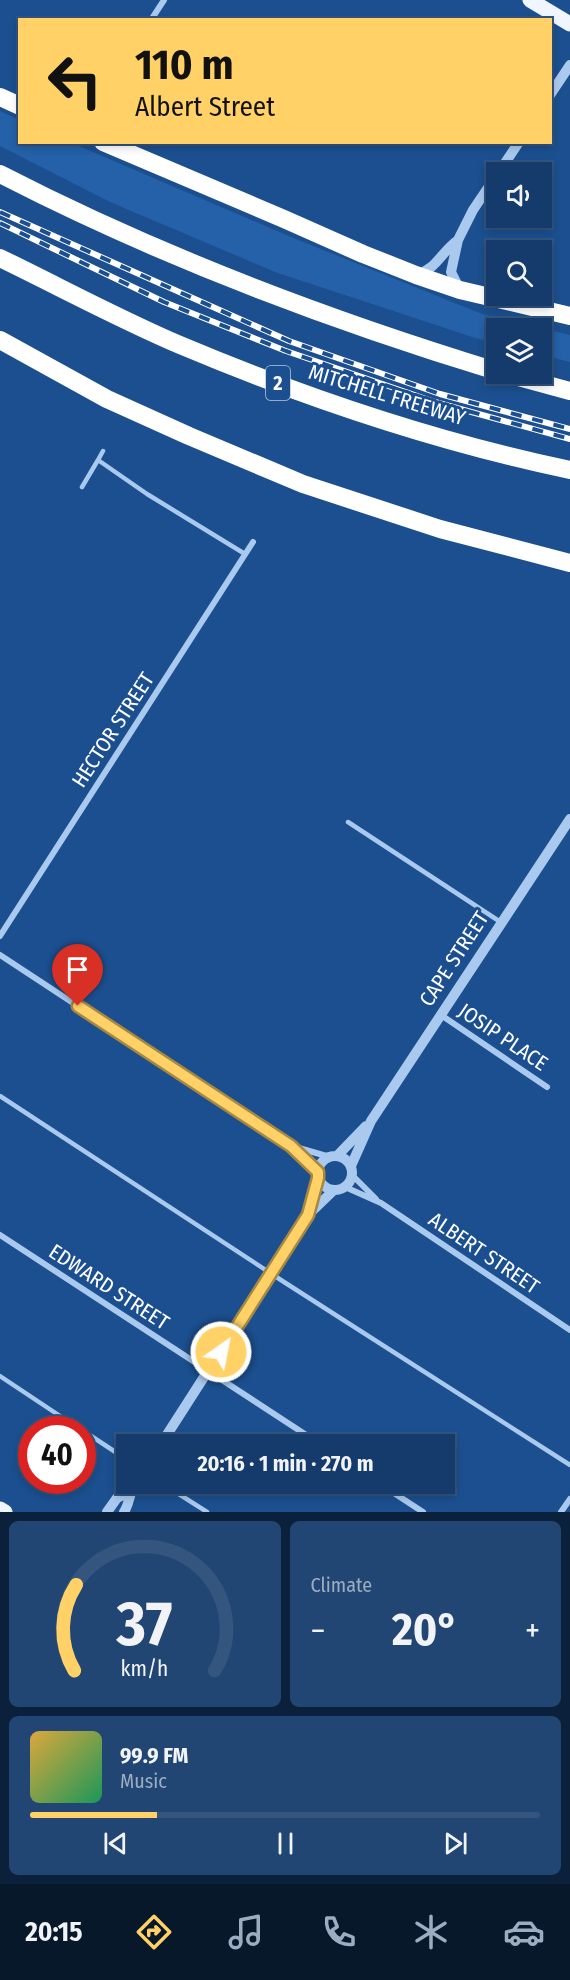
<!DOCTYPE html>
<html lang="en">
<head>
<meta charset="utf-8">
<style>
	:root { --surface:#143b6b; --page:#214673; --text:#f1f3f6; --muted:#9dadc1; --line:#33557e; --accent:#ffd166 }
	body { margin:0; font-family:"Fira Sans Condensed",sans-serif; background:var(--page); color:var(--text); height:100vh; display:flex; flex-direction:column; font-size:22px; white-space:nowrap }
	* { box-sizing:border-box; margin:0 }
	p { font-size:20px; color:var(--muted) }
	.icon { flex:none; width:33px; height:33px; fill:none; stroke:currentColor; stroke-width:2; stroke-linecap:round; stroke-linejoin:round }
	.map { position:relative; height:1512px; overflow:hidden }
	.details { display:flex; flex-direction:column; gap:9px; padding:9px; background:#0b203b; flex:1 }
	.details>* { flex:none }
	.top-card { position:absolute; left:18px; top:18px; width:534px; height:126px; border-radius:0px; box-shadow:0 3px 9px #0003,0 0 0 2px var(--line); background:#ffd166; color:#111; overflow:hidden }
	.tools { position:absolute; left:486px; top:162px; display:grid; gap:12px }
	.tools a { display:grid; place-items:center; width:66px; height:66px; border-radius:0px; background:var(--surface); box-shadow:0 3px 9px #0003,0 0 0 2px var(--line); font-size:30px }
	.speed { position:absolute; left:18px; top:1416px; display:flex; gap:12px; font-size:30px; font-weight:700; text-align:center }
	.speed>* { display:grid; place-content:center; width:78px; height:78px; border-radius:50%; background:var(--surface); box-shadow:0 3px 9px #0003,0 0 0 2px var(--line); line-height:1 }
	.speed .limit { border:9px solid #d22; background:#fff; color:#111 }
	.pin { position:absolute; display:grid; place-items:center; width:51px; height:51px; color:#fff; margin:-62px -26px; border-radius:50% 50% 50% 0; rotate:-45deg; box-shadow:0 0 6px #0007 }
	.pin .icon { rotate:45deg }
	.me { position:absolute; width:66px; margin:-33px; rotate:33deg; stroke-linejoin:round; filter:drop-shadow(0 0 4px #0008) }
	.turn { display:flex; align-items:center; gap:21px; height:126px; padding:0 18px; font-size:27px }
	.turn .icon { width:78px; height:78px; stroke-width:2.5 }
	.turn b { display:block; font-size:42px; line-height:51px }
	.big { font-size:45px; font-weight:700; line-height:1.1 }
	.details .card { flex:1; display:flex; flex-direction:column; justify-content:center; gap:9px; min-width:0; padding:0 21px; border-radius:9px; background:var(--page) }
	.details .dial { align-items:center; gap:0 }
	.dial svg { height:156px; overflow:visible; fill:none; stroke:var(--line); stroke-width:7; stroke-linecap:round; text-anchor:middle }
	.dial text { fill:var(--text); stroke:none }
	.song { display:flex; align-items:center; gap:18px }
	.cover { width:72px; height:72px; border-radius:9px; background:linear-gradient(135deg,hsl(40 70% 55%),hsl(150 70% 35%)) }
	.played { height:6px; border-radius:3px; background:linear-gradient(90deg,var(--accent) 25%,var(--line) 25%) }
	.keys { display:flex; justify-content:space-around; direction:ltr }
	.heat { display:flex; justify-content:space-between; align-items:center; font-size:33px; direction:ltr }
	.details .tiles { flex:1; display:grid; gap:9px; grid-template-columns:1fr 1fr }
	.card:last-child { grid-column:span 2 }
	.trip { position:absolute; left:116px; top:1434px; width:339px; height:60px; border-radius:0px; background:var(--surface); box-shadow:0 3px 9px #0003,0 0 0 2px var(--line); font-weight:700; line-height:60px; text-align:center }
	.tab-bar { display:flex; height:96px; justify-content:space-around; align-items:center; background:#08182b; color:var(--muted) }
	.tab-bar .icon { width:42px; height:42px }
	.tab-bar .selected { color:var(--accent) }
	.tab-bar b { font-size:27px; color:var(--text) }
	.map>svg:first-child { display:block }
</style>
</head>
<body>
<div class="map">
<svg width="570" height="1512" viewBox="0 0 570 1512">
	<rect width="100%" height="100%" fill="#1b4f8f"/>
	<path fill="#2461a8" d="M0,111L19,120L20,142L72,143L291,237L482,314L570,335V362L542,355V328H496V343L475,338L275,272L110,202L0,146Z"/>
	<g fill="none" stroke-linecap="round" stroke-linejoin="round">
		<path stroke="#a9c9ee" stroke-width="4.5" d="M103,451L98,460L147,494L245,554
			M82,487L98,460
			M348,822L502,923
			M0,1096L284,1282L570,1465
			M0,1376L81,1430
			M82,1430L126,1459
			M163,1484L207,1512"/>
		<path stroke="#a9c9ee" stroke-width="6" d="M151,20L164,0
			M0,936L253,542
			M0,955L291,1146L318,1172
			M441,1015L547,1087
			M292,1146L330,1157
			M352,1175L376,1199
			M345,1187L381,1203L570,1330
			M0,1235L320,1444
			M380,1484L423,1512
			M561,1512L570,1499"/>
		<path stroke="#a9c9ee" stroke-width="10" d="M550,95L570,65
			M499,172L519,142
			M416,275C438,268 441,252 458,240
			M460,290L451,272L458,240L473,210L496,176
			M318 1173a17 17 0 1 1 34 0a17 17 0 1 1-34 0Z
			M337,1156L366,1126
			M351,1166L371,1121L570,819
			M308,1215L319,1178
			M161,1444L308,1215L334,1190
			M107,1512L117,1498L130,1492
			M124,1512C130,1503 129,1493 135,1484"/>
		<path stroke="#f0f6ff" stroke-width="15" d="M530,0L570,24
			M0,1509L5,1512"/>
		<path stroke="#fff" stroke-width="18" d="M0,97L20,106
			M103,142L284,219L363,254L416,275L460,290L570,316
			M0,174C159,256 326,319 496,371
			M0,258C60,287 119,319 180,345C306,398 437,442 570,470
			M0,340L107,399L189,436L303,484L440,529L570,563
			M507,374L570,391"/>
		<defs>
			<path id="rail" d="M0,212L289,341L440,394L570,429
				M0,223L164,302L286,351L435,402L570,439"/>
		</defs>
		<use href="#rail" stroke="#fff" stroke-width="6"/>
		<use href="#rail" stroke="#1b4f8f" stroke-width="4" stroke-dasharray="11" stroke-linecap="butt"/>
	</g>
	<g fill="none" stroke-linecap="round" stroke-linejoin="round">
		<defs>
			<path id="route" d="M78,1006L291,1146L318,1172V1178L308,1215L221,1352"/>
		</defs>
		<use href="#route" stroke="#a68842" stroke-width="15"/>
		<use href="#route" stroke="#ffd166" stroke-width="10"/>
	</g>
	<g text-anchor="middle" stroke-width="6" stroke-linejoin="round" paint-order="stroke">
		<rect fill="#1b4f8f" stroke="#bbcadd" stroke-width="1.5" x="266" y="366" width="24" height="34" rx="4.5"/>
		<g font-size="20" font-weight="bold" fill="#fff">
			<text x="278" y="390">2</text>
		</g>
		<g font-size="21" fill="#fff" stroke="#1b4f8f">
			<text transform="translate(387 395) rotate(17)" y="7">MITCHELL FREEWAY</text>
			<text transform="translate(113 730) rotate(-57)" y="7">HECTOR STREET</text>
			<text transform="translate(454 959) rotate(-57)" y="7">CAPE STREET</text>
			<text transform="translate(503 1037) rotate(34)" y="7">JOSIP PLACE</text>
			<text transform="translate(484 1253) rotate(34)" y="7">ALBERT STREET</text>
			<text transform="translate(109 1287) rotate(33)" y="7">EDWARD STREET</text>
		</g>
	</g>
</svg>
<div class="tools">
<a><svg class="icon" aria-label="sound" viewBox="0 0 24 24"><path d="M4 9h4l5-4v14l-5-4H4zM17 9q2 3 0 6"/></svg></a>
<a><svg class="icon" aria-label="search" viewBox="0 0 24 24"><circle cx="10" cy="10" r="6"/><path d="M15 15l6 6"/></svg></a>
<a><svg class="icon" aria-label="layers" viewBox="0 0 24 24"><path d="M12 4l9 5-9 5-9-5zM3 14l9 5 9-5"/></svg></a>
</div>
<div class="speed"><div class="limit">40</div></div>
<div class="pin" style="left:78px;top:1006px;background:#d93025"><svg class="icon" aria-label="arrive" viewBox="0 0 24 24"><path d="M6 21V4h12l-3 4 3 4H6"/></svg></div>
<svg class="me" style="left:221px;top:1352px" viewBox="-20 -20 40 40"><circle r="17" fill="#ffd166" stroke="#fff" stroke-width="3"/><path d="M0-11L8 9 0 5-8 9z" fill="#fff"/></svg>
<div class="trip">20:16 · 1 min · 270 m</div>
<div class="top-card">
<div class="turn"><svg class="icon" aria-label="left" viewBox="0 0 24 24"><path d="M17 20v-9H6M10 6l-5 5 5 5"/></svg><div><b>110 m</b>Albert Street</div></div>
</div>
</div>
<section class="details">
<div class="tiles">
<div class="card dial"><svg viewBox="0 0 100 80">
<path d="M14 69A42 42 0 1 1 86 69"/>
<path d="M14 69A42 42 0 0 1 15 25" stroke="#ffd166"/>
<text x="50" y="56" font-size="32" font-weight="700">37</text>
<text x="50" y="72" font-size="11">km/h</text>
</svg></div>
<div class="card"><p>Climate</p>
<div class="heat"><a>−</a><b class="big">20°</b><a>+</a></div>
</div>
<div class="card">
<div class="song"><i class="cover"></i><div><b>99.9 FM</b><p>Music</p></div></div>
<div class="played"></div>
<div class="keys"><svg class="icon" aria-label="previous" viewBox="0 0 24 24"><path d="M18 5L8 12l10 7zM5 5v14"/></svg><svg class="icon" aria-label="pause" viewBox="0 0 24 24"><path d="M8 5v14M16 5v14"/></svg><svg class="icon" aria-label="next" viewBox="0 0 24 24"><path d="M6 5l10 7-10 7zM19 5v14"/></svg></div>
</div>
</div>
</section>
<nav class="tab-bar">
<b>20:15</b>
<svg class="icon selected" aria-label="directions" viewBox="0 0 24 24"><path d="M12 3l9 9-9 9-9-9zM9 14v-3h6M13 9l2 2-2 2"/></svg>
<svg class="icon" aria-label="music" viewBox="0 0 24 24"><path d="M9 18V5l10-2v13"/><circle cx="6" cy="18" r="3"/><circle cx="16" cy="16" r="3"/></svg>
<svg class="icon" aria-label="phone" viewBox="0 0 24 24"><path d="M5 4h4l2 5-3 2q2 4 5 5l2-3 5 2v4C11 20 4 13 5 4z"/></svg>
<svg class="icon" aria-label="climate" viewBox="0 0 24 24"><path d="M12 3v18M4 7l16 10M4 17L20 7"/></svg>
<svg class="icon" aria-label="car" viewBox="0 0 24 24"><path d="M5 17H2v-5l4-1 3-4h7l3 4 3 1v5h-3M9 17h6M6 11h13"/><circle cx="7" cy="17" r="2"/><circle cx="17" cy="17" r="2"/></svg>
</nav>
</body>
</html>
